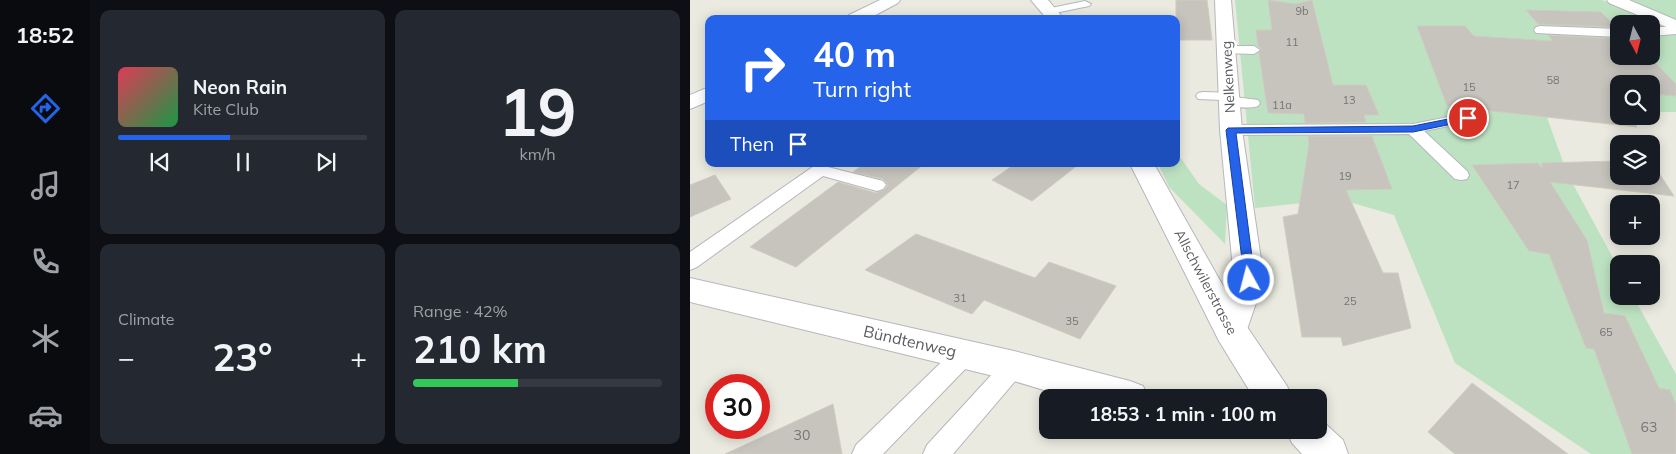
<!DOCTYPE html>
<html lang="en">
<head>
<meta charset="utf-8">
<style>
	:root { --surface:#171b24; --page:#242831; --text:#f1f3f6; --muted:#9ea1a6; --line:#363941; --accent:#2563eb }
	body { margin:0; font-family:Mulish,sans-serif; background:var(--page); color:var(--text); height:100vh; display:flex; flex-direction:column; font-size:19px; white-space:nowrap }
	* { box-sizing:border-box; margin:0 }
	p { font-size:16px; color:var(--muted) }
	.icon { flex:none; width:28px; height:28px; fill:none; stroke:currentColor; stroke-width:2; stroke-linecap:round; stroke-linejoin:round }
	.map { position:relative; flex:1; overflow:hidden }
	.panel { display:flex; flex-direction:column; gap:10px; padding:10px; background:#0d0f14; width:600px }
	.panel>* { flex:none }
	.top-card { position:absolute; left:15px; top:15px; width:475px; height:152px; border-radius:10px; box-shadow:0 2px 12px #0003; background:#2563eb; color:#fff; overflow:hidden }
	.needle { width:32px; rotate:173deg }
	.buttons { position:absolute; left:920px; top:15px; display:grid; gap:10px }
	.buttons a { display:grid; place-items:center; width:50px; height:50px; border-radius:10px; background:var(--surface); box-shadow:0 2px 12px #0003; font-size:25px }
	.speed { position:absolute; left:15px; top:374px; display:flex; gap:10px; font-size:25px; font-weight:700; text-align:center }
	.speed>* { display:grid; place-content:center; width:65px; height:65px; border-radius:50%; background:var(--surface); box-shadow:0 2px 12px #0003; line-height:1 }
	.speed .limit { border:8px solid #d22; background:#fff; color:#111 }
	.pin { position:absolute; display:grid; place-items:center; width:42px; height:42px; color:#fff; margin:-21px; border:2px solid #fff; border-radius:50%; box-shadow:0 1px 5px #0007 }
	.me { position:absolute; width:55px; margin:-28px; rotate:353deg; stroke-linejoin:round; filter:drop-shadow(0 0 4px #0008) }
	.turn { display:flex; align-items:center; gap:18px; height:105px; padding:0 25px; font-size:22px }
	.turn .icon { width:65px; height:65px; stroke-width:2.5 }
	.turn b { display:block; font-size:35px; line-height:42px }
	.then { display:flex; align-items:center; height:48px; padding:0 25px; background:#0003; gap:10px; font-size:19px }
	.big { font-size:38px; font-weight:700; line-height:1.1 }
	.panel .card { flex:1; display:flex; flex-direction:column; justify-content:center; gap:8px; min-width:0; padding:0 18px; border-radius:10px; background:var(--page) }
	.panel .dial { align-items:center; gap:0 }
	.dial b { font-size:65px; line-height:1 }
	.song { display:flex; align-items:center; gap:15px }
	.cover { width:60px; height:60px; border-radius:8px; background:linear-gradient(135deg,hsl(350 70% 55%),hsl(140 70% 35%)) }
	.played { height:5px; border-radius:2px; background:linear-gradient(90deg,var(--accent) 45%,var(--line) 45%) }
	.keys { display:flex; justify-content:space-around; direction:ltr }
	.heat { display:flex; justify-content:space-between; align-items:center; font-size:28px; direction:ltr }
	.charge { height:8px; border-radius:4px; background:linear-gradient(90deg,#34c759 42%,var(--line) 0) }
	.panel .tiles { flex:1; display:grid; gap:10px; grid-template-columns:repeat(2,1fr) }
	.trip { position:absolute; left:349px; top:389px; width:288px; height:50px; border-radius:10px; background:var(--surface); box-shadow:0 2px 12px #0003; font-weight:700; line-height:50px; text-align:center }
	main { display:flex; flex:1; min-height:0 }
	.dock { display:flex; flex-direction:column; width:90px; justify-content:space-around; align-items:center; background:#090b0e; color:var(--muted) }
	.dock .icon { width:35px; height:35px }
	.dock .active { color:var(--accent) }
	.dock b { font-size:22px; color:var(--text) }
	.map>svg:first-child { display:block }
</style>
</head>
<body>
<main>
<nav class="dock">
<b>18:52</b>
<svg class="icon active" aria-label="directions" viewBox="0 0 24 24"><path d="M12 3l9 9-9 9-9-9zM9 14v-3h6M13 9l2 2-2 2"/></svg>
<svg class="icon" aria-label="music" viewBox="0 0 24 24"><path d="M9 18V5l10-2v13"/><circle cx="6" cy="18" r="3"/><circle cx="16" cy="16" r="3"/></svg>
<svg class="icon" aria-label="phone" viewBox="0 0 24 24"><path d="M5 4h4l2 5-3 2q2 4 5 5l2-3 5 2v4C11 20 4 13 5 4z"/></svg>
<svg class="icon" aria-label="climate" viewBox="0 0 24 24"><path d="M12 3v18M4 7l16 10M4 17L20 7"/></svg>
<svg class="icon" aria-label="car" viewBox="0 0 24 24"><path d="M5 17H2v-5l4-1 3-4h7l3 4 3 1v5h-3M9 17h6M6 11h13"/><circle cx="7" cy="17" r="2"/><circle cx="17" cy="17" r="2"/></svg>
</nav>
<section class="panel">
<div class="tiles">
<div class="card">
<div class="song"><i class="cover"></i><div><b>Neon Rain</b><p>Kite Club</p></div></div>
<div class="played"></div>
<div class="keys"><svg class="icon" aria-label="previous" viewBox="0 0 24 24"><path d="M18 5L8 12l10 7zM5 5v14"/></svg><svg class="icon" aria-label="pause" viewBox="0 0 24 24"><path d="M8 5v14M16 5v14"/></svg><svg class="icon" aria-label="next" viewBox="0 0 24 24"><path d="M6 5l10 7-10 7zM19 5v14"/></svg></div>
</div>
<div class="card dial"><b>19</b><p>km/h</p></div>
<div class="card"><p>Climate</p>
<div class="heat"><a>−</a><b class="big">23°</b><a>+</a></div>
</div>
<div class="card"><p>Range · 42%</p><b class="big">210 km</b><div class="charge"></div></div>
</div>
</section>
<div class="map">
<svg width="986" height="454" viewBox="0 0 986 454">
	<rect width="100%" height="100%" fill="#ebeae0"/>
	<path fill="#bde2c2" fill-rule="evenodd" d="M545,0H912L986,31V112H961V84H929V111L854,109L877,173L929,269V296H943L986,374V454H901L765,363L704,215L649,199L565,208ZM929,24H961V56H929Z
		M937,0H986V20Z
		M486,151L509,184L537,205L535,244L479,187L468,164H486Z"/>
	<path fill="#c6c4bd" stroke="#cfccbf" d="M486,0H517L522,40H486Z
		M578,0L605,4L622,0L643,85H676L689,115H674L676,122L615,123L614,114L578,113L569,53L572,49L568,46L566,30H582Z
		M836,10L911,12L926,27L848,24Z
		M727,26H775L784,36L863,41L858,35L929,39V56H959L986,84V96L961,94V84H929V92L923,91L929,100V116H940L947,127L757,106Z
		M618,136H682L702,189L656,190L693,273H708L721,328L653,346L651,337H612L593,217L608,214L619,144Z
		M929,161V176H961V161L984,196L860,182L897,240L914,313L935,316L969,388L980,390L986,404V454H942L904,349L896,348L859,254L839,251L782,165L848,163L852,168V163Z
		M174,164H234L106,267L60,247L148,182L186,193L194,190L198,185L193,179L163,172Z
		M325,164H389L342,201L302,180Z
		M25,175L41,199L0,217V185Z
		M226,234L345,278L359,262L426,286L390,339L294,300L282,314L175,270Z
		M782,383L878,454H765L738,432Z
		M143,404L152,454H35Z"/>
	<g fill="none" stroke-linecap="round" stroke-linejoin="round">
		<defs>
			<path id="service" d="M395,1L401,4L399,6L360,14L354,11L356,9Z
				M850,26L929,29V37L846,33L844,30L846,27Z
				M986,26V34L961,36V28Z
				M536,46H564L570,50L564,54L532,53L530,50Z
				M513,92L544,93L545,97L568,100L570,103L568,106C558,109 544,107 534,104L532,100L508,99L506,96L508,93Z
				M778,113L783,115L786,118L783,121L734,131L777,171L779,175L777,179L771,180L765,179L719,134L541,135L536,133L533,130L536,127L541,125L723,124Z
				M130,165L193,181L196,185L193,189L187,191L133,176L7,267L0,270V252L124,166Z
				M275,344L283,347L287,354L283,361L193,454H162L166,445L267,347Z
				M324,356L332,359L336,366L332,373L263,454H233L237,445L316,359Z"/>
			<path id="minor" d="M190,0H210L208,3L178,19H157L159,15Z
				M525,0H541L552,130L574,280L553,341L541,345L529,341L525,331L544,280L530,130Z
				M917,0H939L986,20V31L919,3Z
				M19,87V101L0,109V95Z
				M0,278L324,351L440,381L453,386L458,398H380L324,381L0,302Z"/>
			<path id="tertiary" d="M341,0H358L374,19H357Z
				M440,164H464L553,321L597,386L602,398H564L529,341Z
				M628,417L653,440L658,454H612L602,443L596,430H628Z"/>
		</defs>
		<use href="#service" stroke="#b6b7bc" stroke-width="2"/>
		<use href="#minor" stroke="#b6b7bc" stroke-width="2"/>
		<use href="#tertiary" stroke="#b6b7bc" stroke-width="2"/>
		<use href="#service" fill="#fff" fill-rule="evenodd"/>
		<use href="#minor" fill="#fff" fill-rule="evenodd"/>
		<use href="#tertiary" fill="#fff" fill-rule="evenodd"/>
	</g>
	<path fill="#2563eb" stroke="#184099" d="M778,115L783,118L782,120L723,132L546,133L565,280L563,284H555L536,130L538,128L723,126Z"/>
	<g text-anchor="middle" stroke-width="5" stroke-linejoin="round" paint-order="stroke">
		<g font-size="11" fill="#747577">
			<text x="612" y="15">9b</text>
			<text x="602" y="46">11</text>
			<text x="863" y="84">58</text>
			<text x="779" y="91">15</text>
			<text x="659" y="104">13</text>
			<text x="592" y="109">11a</text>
			<text x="655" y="180">19</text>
			<text x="823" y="189">17</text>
			<text x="270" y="302">31</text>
			<text x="660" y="305">25</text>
			<text x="382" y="325">35</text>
			<text x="916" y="336">65</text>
		</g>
		<g font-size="14" fill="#595b60" stroke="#fff">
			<text transform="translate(538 77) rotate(-93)" y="5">Nelkenweg</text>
			<text transform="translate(516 282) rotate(62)" y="5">Allschwilerstrasse</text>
		</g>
		<g font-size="14" fill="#747577">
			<text x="959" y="432">63</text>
			<text x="112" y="440">30</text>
		</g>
		<g font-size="16" fill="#595b60" stroke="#fff">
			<text transform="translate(220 341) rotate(13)" y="6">Bündtenweg</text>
		</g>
	</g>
</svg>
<div class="buttons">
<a><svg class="needle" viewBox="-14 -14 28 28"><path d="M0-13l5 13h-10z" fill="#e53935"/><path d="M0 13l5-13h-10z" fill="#9ea1a6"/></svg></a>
<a><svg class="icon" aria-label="search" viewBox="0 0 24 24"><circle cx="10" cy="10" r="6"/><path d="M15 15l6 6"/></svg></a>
<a><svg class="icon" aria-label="layers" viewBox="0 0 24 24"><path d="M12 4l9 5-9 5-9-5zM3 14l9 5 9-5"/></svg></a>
<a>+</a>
<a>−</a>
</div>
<div class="speed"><div class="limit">30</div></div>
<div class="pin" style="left:778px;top:118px;background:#d93025"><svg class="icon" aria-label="arrive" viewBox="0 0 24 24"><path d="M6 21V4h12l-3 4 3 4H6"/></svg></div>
<svg class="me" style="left:559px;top:280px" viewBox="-20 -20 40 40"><circle r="17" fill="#2563eb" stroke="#fff" stroke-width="3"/><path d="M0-11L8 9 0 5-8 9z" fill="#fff"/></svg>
<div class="trip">18:53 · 1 min · 100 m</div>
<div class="top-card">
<div class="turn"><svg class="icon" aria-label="right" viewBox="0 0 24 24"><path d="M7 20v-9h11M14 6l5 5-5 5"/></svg><div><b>40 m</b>Turn right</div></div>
<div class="then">Then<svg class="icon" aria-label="arrive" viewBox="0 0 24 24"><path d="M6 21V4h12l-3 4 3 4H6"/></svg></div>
</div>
</div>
</main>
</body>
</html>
